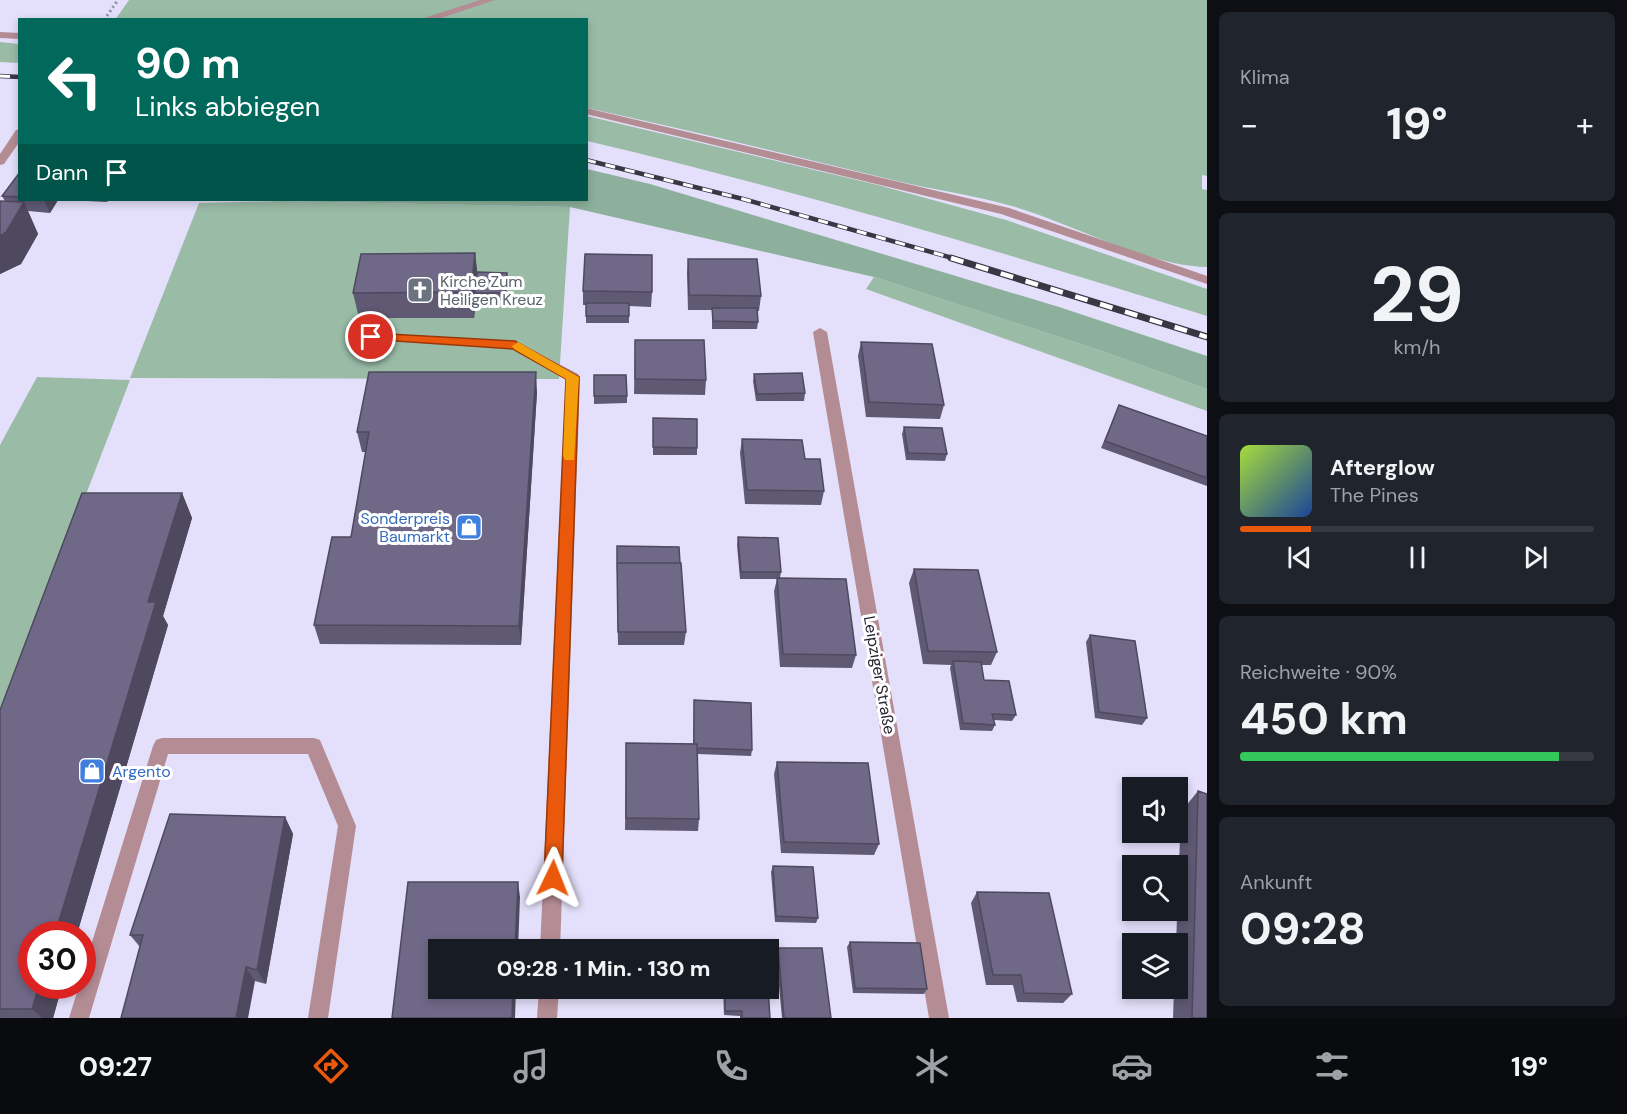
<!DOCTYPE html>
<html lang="de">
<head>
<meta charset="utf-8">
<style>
	:root { --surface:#171b24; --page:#20242c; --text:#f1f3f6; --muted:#9ea1a6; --line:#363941; --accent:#ea580c }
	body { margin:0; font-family:"DM Sans",sans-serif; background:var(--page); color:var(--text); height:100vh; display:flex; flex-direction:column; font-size:22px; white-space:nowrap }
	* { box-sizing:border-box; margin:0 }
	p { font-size:20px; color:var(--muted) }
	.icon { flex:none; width:33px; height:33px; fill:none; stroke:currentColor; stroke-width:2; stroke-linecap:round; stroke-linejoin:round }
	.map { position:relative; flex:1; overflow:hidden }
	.drawer { display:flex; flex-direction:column; gap:12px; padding:12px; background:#0d0f14; width:420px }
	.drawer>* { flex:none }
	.guide { position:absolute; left:18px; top:18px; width:570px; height:183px; border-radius:0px; box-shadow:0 3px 9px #0003; background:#00695c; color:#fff; overflow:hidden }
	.buttons { position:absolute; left:1122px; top:777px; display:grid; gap:12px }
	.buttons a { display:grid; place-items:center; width:66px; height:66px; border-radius:0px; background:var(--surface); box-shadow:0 3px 9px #0003; font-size:30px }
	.speed { position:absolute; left:18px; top:921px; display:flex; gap:12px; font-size:30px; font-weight:700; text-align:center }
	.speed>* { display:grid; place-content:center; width:78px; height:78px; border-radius:50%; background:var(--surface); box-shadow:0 3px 9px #0003; line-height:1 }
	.speed .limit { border:9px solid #d22; background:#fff; color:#111 }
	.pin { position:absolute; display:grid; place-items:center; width:51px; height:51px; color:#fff; margin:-26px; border:3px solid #fff; border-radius:50%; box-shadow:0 2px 6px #0007 }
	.me { position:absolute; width:66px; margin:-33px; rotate:2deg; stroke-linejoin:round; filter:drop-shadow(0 0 4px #0008) }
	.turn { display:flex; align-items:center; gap:21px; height:126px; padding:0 18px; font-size:27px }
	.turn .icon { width:78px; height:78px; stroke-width:2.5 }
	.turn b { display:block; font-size:42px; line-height:51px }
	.then { display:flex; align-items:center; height:57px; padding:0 18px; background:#0003; gap:12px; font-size:22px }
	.big { font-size:45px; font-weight:700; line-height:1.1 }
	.drawer .card { flex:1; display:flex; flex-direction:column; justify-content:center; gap:9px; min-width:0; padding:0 21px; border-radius:9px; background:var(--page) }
	.drawer .dial { align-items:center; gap:0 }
	.dial b { font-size:78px; line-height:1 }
	.song { display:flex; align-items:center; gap:18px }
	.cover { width:72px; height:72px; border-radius:9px; background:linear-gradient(135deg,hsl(80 70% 55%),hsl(220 70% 35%)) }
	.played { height:6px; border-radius:3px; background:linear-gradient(90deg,var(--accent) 20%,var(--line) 20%) }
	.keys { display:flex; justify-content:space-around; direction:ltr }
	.heat { display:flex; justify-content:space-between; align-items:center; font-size:33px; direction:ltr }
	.charge { height:9px; border-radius:4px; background:linear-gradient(90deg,#34c759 90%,var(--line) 0) }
	.trip { position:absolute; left:428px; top:939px; width:351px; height:60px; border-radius:0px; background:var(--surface); box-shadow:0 3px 9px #0003; font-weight:700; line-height:60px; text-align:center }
	.tab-bar { display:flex; height:96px; justify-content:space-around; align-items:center; background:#090b0e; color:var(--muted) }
	.tab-bar .icon { width:42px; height:42px }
	.tab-bar .active { color:var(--accent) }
	.tab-bar b { font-size:27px; color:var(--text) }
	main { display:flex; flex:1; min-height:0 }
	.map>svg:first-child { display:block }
</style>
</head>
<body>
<main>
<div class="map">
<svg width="1207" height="1018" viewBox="0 0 1207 1018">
	<rect width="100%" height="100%" fill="#e4dffa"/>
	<path fill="#9abca7" d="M129,0H1207V176L1202,175V189L1207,190V267C1146,266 1072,223 1012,206C974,195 935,190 897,181C794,156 690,130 587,108L586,20H115Z
		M0,42L19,44V63L0,62Z
		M587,116L878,185L1006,220L1207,289V316C1002,252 796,190 587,141Z
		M280,201L570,207L559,379L130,378L199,203Z
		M874,277L1102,351L1207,389V411L866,289Z
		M37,377L130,380L0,718V445Z"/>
	<path fill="#8cb09b" d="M587,169L650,184L1059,307L1207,356V389L1102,351L874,277L570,207L280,201V200H586Z"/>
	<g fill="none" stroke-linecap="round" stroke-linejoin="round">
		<path stroke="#928ea2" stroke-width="3" stroke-dasharray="2 3" stroke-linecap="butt" d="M104,20L118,0"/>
		<path fill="#b48c94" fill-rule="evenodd" d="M371,333L515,341L578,374L580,377L573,382L568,380L512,349L366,340L364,337Z
			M162,738H314L320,740L356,826L328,1018H308L338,826L308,754H168L89,1018H69L79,986H82V974L153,746L156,740Z"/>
		<path fill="#b48c94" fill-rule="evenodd" d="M480,0H495L435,20H418Z
			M0,32L20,33V39L0,38Z
			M586,108L1009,208L1207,276V284L1001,214L586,114Z
			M20,129V141L4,164L0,165V154L16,130Z
			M820,328L827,332L949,1018H929L813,332Z
			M573,372L580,377L560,950H540L566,377Z
			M539,988H559L557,1018H537Z"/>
		<defs>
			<path id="rail-far1" d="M0,76L20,77
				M586,160L743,199L956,259"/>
			<path id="rail" d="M951,258L1207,337"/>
		</defs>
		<use href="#rail-far1" stroke="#3a3644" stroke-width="4.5"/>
		<use href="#rail" stroke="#3a3644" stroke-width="7"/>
		<use href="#rail-far1" stroke="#fff" stroke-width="3" stroke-dasharray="10" stroke-linecap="butt"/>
		<use href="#rail" stroke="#fff" stroke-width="4.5" stroke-dasharray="13" stroke-linecap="butt"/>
	</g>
	<path fill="#5f5974" d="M20,172V200H58L50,213L28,211L38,234L21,264L0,274V201H5L2,196Z
		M64,200H109L107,202Z
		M475,253L477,272L508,280L505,301L476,300V299L474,318H359L353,293Z
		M688,259L761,296L759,311H757L758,322L757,329H712V310H688L687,273Z
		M583,291L652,292L651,307L629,306V323H586V305H583Z
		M635,340L706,380L705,395L634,394Z
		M861,342L944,405L940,419L866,417L858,356Z
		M754,374L805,393L804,401H756L753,381Z
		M594,375L627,396V403L594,404Z
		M537,392L521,645L320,644L314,625L351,537L366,452H362L357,432Z
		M1116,412L1207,436V486L1101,448Z
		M653,418L697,448V455H653Z
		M904,427L947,454L945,461L906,460L902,434Z
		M742,439L805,459L824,491L821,505L745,504L740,453Z
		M182,493L192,518L163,616L168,625L77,934H32L62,986L53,1018H0V710Z
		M738,537L781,572L780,578L856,655L852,668L780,667L774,591L777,579H740L737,545Z
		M914,569L997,652L991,665H982L984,680L1016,715L1012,721L994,720L995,725L992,731L960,730L950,668L951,665L923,664L909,583Z
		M617,577L686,632L684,645H618Z
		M1090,635L1147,718L1142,725L1095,718L1086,642Z
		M694,700L752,750L751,756L697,754L699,819L698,831L625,830L626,743L693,744Z
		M777,762L879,844L874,855L781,853L774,774Z
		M1198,791L1207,1018H1173L1174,988H1178V944H1176L1181,812Z
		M285,817L293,834L266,984L255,981L140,947L130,935Z
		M773,866L818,918L816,923L775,922L771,872Z
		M977,892L1072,994L1063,1003L1017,1002L1013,985H986L971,903Z
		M850,942L927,989L924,994L853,993L847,947Z
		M778,948L831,1018H782L776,954Z
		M723,988H768L770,1018H740V1016L724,1015Z"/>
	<path fill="#4e495e" d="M44,200H58L50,213Z
		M24,202L38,234L21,264L0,274V236Z
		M475,253L478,278L475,293L476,299L474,318L471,292Z
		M507,273L508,280L505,301V293Z
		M536,372L537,392L521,645L519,626Z
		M182,493L192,518L163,616L168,625L77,934H55L148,602Z
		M285,817L293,834L266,984L257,970Z
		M518,882L520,897L518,950H515Z
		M246,967L255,981L248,1018H236Z
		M39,986H62L53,1018H42L32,1009Z
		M513,988H516L515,1018H512Z"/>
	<path fill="#6f6887" stroke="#4e495e" stroke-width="1.5" d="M20,172V197L2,196Z
		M0,201L24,202L6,232L0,236Z
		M475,253L471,292L353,293L361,254Z
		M585,254L652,255V292L583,291Z
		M688,259H757L761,296L689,295Z
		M477,272L507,273L505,293H475Z
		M586,303H629V316H586Z
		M712,308H757L758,322L713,321Z
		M635,340H704L706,380L635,379Z
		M861,342L932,344L944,405L869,402Z
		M369,372H536L519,626L314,625L332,537H351L369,432H357Z
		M802,373L805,393L757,394L754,374Z
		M594,375H626L627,396H594Z
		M1119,405L1207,436V478L1105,441Z
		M653,418L697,419V448L653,447Z
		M904,427L942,428L947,454L908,453Z
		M742,439L802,440L805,459H820L824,491L747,490Z
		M82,493H182L148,602H156L55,934H32V986H39L32,1009H0V710Z
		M738,537L778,538L781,572H741Z
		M617,546L679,547L680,563H617V570Z
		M617,563H681L686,632H618Z
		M914,569L978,570L997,652L928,651Z
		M777,578L846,579L856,655L783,654Z
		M1090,635L1135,641L1147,718L1099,712Z
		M953,661L981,662L984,680L1009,681L1016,715L992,714L995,725L963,723Z
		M694,700L751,703L752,750L697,748V744H694Z
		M626,743L697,744L699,819L626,818Z
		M777,762L868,763L879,844L784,842Z
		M1198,791L1207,794V1018H1192Z
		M170,814L285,817L257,970L246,967L236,1018H121L143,935H130Z
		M773,866L813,867L818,918L776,916Z
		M408,882H518L515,950H438V988H513L512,1018H392Z
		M977,892L1049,893L1072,994L1024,993L1021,975H993Z
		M850,942L920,943L927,989L855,988Z
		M778,948H822L831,1018H784Z
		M725,988H768L770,1018H742V1011H725Z"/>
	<path fill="#ea580c" stroke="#983908" stroke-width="1.5" d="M371,333L515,341L579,377L562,878L559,884L553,886L547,884L544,878L566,379L513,349L367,339L365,337Z"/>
	<path fill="#f59e0b" d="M518,342L579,377L574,460H565L563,456L566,379L514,349L512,346Z"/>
	<defs>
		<symbol id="church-square" viewBox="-11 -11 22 22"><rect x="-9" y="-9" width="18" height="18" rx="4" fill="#6b7280" stroke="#fff"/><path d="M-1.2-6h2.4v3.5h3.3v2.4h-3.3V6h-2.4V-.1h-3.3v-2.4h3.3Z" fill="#fff"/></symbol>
		<symbol id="shop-square" viewBox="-11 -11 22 22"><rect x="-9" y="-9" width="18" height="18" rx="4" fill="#3f7fe0" stroke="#fff"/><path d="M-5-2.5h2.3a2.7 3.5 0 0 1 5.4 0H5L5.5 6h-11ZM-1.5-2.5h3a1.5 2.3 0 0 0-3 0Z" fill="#fff"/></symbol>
	</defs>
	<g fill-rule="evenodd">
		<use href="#church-square" x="405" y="275" width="30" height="30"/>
		<use href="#shop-square" x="454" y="512" width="30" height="30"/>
		<use href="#shop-square" x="77" y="756" width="30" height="30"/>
	</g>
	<g text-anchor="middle" stroke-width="6" stroke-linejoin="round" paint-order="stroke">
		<g font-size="16" fill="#5b616d" stroke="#fff" text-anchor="start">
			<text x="440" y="287">Kirche Zum<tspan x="440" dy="18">Heiligen Kreuz</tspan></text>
		</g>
		<g font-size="16" fill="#366cbe" stroke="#fff" text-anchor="end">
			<text x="450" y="524">Sonderpreis<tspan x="450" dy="18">Baumarkt</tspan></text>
			<text x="112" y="777" text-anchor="start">Argento</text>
		</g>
		<g font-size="16" fill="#26232f" stroke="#fff">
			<text transform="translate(880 675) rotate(80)" y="6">Leipziger Straße</text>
		</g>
	</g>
</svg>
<div class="buttons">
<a><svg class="icon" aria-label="sound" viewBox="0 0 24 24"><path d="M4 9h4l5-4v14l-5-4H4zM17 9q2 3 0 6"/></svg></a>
<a><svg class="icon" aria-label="search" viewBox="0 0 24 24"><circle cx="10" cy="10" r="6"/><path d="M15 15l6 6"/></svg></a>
<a><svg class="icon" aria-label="layers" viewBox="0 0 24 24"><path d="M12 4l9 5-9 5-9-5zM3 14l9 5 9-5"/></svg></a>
</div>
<div class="speed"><div class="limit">30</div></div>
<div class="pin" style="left:371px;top:337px;background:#d93025"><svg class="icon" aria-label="arrive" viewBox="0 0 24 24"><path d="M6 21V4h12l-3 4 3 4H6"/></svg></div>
<svg class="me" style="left:553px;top:878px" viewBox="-20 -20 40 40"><path d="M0-17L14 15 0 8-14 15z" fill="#ea580c" stroke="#fff" stroke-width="4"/></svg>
<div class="trip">09:28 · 1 Min. · 130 m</div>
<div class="guide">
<div class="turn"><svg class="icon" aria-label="left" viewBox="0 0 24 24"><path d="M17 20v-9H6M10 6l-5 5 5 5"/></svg><div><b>90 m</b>Links abbiegen</div></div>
<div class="then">Dann<svg class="icon" aria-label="arrive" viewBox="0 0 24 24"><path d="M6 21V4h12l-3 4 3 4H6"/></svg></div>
</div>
</div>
<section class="drawer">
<div class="card"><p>Klima</p>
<div class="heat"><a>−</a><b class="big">19°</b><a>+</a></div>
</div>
<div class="card dial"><b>29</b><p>km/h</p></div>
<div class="card">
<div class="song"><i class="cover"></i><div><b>Afterglow</b><p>The Pines</p></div></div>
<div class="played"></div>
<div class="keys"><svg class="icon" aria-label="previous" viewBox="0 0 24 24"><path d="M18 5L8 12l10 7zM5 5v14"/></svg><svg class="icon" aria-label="pause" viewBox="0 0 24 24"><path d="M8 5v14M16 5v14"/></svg><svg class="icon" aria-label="next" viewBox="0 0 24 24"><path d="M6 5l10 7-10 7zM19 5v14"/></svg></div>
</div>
<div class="card"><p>Reichweite · 90%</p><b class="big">450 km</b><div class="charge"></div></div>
<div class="card"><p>Ankunft</p><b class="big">09:28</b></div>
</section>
</main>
<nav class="tab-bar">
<b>09:27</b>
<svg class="icon active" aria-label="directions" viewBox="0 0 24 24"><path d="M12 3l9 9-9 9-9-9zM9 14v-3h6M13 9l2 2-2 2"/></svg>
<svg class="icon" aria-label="music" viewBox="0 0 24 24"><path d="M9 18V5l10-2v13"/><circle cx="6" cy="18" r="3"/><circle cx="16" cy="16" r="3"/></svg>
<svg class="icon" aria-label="phone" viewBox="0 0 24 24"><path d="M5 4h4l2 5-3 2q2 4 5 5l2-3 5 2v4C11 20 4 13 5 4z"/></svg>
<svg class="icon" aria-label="climate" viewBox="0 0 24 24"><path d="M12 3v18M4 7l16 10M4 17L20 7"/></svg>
<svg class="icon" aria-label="car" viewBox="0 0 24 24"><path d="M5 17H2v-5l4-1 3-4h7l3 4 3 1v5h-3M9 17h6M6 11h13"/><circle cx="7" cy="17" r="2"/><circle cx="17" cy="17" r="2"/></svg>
<svg class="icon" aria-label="filters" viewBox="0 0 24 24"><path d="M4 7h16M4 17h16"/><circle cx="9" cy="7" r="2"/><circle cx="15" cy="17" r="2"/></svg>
<b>19°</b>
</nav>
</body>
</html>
